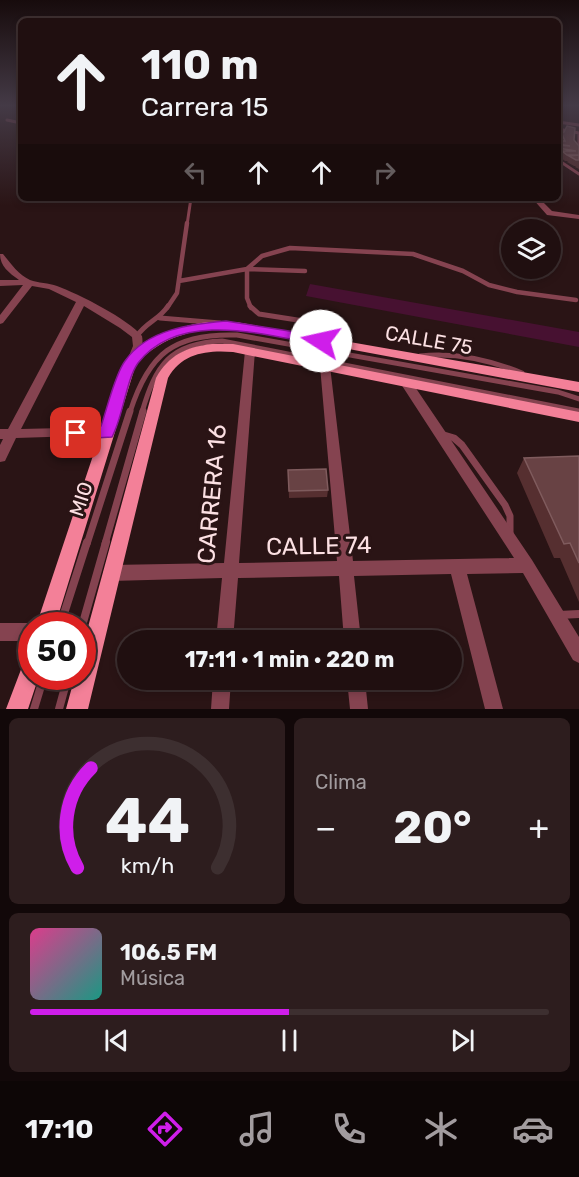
<!DOCTYPE html>
<html lang="es">
<head>
<meta charset="utf-8">
<style>
	:root { --surface:#200f10; --page:#2d1d1e; --text:#f1f3f6; --muted:#a29c9f; --line:#3d2f30; --accent:#cf1eea }
	body { margin:0; font-family:Rubik,sans-serif; background:var(--page); color:var(--text); height:100vh; display:flex; flex-direction:column; font-size:22px; white-space:nowrap }
	* { box-sizing:border-box; margin:0 }
	p { font-size:20px; color:var(--muted) }
	.icon { flex:none; width:33px; height:33px; fill:none; stroke:currentColor; stroke-width:2; stroke-linecap:round; stroke-linejoin:round }
	.map { position:relative; height:709px; overflow:hidden }
	.drawer { display:flex; flex-direction:column; gap:9px; padding:9px; background:#120809; flex:1 }
	.drawer>* { flex:none }
	.banner { position:absolute; left:18px; top:18px; width:543px; height:183px; border-radius:9px; box-shadow:0 3px 9px #0003,0 0 0 2px var(--line); background:#200f10; color:var(--text); overflow:hidden }
	.tools { position:absolute; left:501px; top:219px; display:grid; gap:12px }
	.tools a { display:grid; place-items:center; width:60px; height:60px; border-radius:50%; background:var(--surface); box-shadow:0 3px 9px #0003,0 0 0 2px var(--line); font-size:30px }
	.speed { position:absolute; left:18px; top:612px; display:flex; gap:12px; font-size:30px; font-weight:700; text-align:center }
	.speed>* { display:grid; place-content:center; width:78px; height:78px; border-radius:50%; background:var(--surface); box-shadow:0 3px 9px #0003,0 0 0 2px var(--line); line-height:1 }
	.speed .limit { border:9px solid #d22; background:#fff; color:#111 }
	.pin { position:absolute; display:grid; place-items:center; width:51px; height:51px; color:#fff; margin:-26px; border-radius:12px; box-shadow:0 3px 9px #0006 }
	.me { position:absolute; width:66px; margin:-33px; rotate:280deg; stroke-linejoin:round; filter:drop-shadow(0 0 4px #0008) }
	.turn { display:flex; align-items:center; gap:21px; height:126px; padding:0 24px; font-size:27px }
	.turn .icon { width:78px; height:78px; stroke-width:2.5 }
	.turn b { display:block; font-size:42px; line-height:51px }
	.lanes { display:flex; align-items:center; height:57px; padding:0 24px; background:#0003; justify-content:center; gap:30px; direction:ltr }
	.lanes .off { opacity:.35 }
	.big { font-size:45px; font-weight:700; line-height:1.1 }
	.drawer .tile { flex:1; display:flex; flex-direction:column; justify-content:center; gap:9px; min-width:0; padding:0 21px; border-radius:9px; background:var(--page) }
	.drawer .dial { align-items:center; gap:0 }
	.dial svg { height:156px; overflow:visible; fill:none; stroke:var(--line); stroke-width:7; stroke-linecap:round; text-anchor:middle }
	.dial text { fill:var(--text); stroke:none }
	.song { display:flex; align-items:center; gap:18px }
	.cover { width:72px; height:72px; border-radius:9px; background:linear-gradient(135deg,hsl(330 70% 55%),hsl(170 70% 35%)) }
	.played { height:6px; border-radius:3px; background:linear-gradient(90deg,var(--accent) 50%,var(--line) 50%) }
	.keys { display:flex; justify-content:space-around; direction:ltr }
	.heat { display:flex; justify-content:space-between; align-items:center; font-size:33px; direction:ltr }
	.drawer .tiles { flex:1; display:grid; gap:9px; grid-template-columns:1fr 1fr }
	.tile:last-child { grid-column:span 2 }
	.trip { position:absolute; left:117px; top:630px; width:345px; height:60px; border-radius:30px; background:var(--surface); box-shadow:0 3px 9px #0003,0 0 0 2px var(--line); font-weight:700; line-height:60px; text-align:center }
	.tabs { display:flex; height:96px; justify-content:space-around; align-items:center; background:#0d0606; color:var(--muted) }
	.tabs .icon { width:42px; height:42px }
	.tabs .active { color:var(--accent) }
	.tabs b { font-size:27px; color:var(--text) }
	.map>svg:first-child { display:block }
</style>
</head>
<body>
<div class="map">
<svg width="579" height="709" viewBox="0 0 579 709">
	<rect width="100%" height="100%" fill="#2a1415"/>
	<path fill="#471131" d="M310,284L579,332V347L306,296Z"/>
	<g fill="none" stroke-linecap="round" stroke-linejoin="round">
		<path stroke="#854350" stroke-width="3" d="M7,120L21,123
			M558,122L579,125
			M558,129L579,133
			M579,134V147
			M558,160L579,174
			M187,225L191,198"/>
		<path stroke="#854350" stroke-width="4.5" d="M179,281L247,269L305,271
			M167,308L177,293L187,223
			M251,308L247,298V269L262,256L290,248L413,254L463,271L489,285L517,292L576,300"/>
		<path stroke="#854350" stroke-width="5" d="M250,306L259,314L310,322L316,327L321,341
			M160,318L220,323
			M137,336C146,322 159,320 168,306
			M420,356C455,352 490,360 522,373
			M130,412C149,353 174,333 237,335L558,392L579,399
			M142,412C156,365 170,343 222,341L579,411"/>
		<path stroke="#854350" stroke-width="7" d="M444,435L454,438L462,445L505,505L510,516V534
			M87,544L130,411
			M105,544L143,411"/>
		<path stroke="#854350" stroke-width="8" d="M559,615L579,614
			M60,626L87,542
			M82,626L106,542
			M34,709L44,676
			M59,709L68,676"/>
		<path fill="#854350" fill-rule="evenodd" d="M532,198H539L552,211L579,215V219L547,215Z
			M0,254H3C11,264 19,275 30,280C38,283 49,283 57,286C79,294 128,319 142,336C144,346 140,362 131,367L127,366L126,363L133,346L132,337L120,328L84,306L21,429L106,427L110,429L112,432L110,435L16,438L5,461L0,462V445L3,439H0V429H8L76,302L49,289L32,286L3,323L0,324V315L23,285L0,286V280H19C9,273 0,266 0,254Z
			M250,348L255,351L239,563L337,561L320,366L325,362L330,366L353,561L514,558L399,381L401,378H409L532,560L579,637V663L573,660L523,573L467,574L503,709H485L451,574L354,576L361,640H344L339,576L238,578L233,640H216L222,578L111,581L105,578L103,573L105,568L111,565L224,563L245,351Z
			M0,623H32L37,626H32V641H0Z
			M213,680H231L229,709H211Z
			M347,680H365L368,709H350Z"/>
		<path fill="#f38098" fill-rule="evenodd" d="M207,322H236L579,382V392L236,328C197,328 163,335 136,364L55,626H36L124,363C143,336 176,327 207,322Z
			M212,344H233L579,412V422L233,352C207,350 182,353 168,378L88,709H66L75,676H82V649L156,378C169,355 186,347 212,344Z
			M32,656V676H39L28,709H6L25,659Z"/>
	</g>
	<path fill="#562f30" d="M561,132L574,140L579,146V169L575,167L576,166H574L567,162L568,161H565L560,157L561,155H558V141H561L559,137Z
		M579,456V602L560,558H554L517,473L524,458Z
		M288,470L328,490L327,497L289,498Z"/>
	<path fill="#684244" stroke="#7f5b5d" stroke-width="1.5" d="M567,126L575,128L574,140L579,146V155H567L562,151H576L558,148V145L570,146L558,144V141H565L561,132H564Z
		M579,155V160H576L569,156Z
		M579,456V563L570,543L564,544L524,458Z
		M326,469L328,490L289,491L288,470Z"/>
	<linearGradient id="sky" x2="0" y2="1"><stop stop-color="#170b0c"/><stop offset="0.51" stop-color="#443a46"/><stop offset="1" stop-color="#443a46" stop-opacity="0"/></linearGradient>
	<rect width="579" height="206" fill="url(#sky)"/>
	<path fill="#cf1eea" stroke="#871498" stroke-width="1.5" d="M226,321L321,336L327,341L321,345C265,335 180,309 138,363C126,380 123,417 112,437L76,439L71,437L68,433L71,429L101,426C107,409 115,374 125,361C147,329 191,324 226,321Z"/>
	<g text-anchor="middle" stroke-width="6" stroke-linejoin="round" paint-order="stroke">
		<g font-size="20" fill="#fce0e3" stroke="#2a1415">
			<text transform="translate(429 340) rotate(10)" y="7">CALLE 75</text>
			<text transform="translate(81 499) rotate(-72)" y="7">MIO</text>
		</g>
		<g font-size="24" fill="#fce0e3" stroke="#2a1415">
			<text transform="translate(212 494) rotate(-85)" y="8">CARRERA 16</text>
			<text transform="translate(319 546) rotate(-1)" y="8">CALLE 74</text>
		</g>
	</g>
</svg>
<div class="tools">
<a><svg class="icon" aria-label="layers" viewBox="0 0 24 24"><path d="M12 4l9 5-9 5-9-5zM3 14l9 5 9-5"/></svg></a>
</div>
<div class="speed"><div class="limit">50</div></div>
<div class="pin" style="left:76px;top:433px;background:#d93025"><svg class="icon" aria-label="arrive" viewBox="0 0 24 24"><path d="M6 21V4h12l-3 4 3 4H6"/></svg></div>
<svg class="me" style="left:321px;top:341px" viewBox="-20 -20 40 40"><circle r="19" fill="#fff"/><path d="M0-13L10 11 0 6-10 11z" fill="#cf1eea"/></svg>
<div class="trip">17:11 · 1 min · 220 m</div>
<div class="banner">
<div class="turn"><svg class="icon" aria-label="ahead" viewBox="0 0 24 24"><path d="M12 20V5M6 11l6-6 6 6"/></svg><div><b>110 m</b>Carrera 15</div></div>
<div class="lanes"><svg class="icon off" aria-label="left" viewBox="0 0 24 24"><path d="M17 20v-9H6M10 6l-5 5 5 5"/></svg><svg class="icon" aria-label="ahead" viewBox="0 0 24 24"><path d="M12 20V5M6 11l6-6 6 6"/></svg><svg class="icon" aria-label="ahead" viewBox="0 0 24 24"><path d="M12 20V5M6 11l6-6 6 6"/></svg><svg class="icon off" aria-label="right" viewBox="0 0 24 24"><path d="M7 20v-9h11M14 6l5 5-5 5"/></svg></div>
</div>
</div>
<section class="drawer">
<div class="tiles">
<div class="tile dial"><svg viewBox="0 0 100 80">
<path d="M14 69A42 42 0 1 1 86 69"/>
<path d="M14 69A42 42 0 0 1 21 18" stroke="#cf1eea"/>
<text x="50" y="56" font-size="32" font-weight="700">44</text>
<text x="50" y="72" font-size="11">km/h</text>
</svg></div>
<div class="tile"><p>Clima</p>
<div class="heat"><a>−</a><b class="big">20°</b><a>+</a></div>
</div>
<div class="tile">
<div class="song"><i class="cover"></i><div><b>106.5 FM</b><p>Música</p></div></div>
<div class="played"></div>
<div class="keys"><svg class="icon" aria-label="previous" viewBox="0 0 24 24"><path d="M18 5L8 12l10 7zM5 5v14"/></svg><svg class="icon" aria-label="pause" viewBox="0 0 24 24"><path d="M8 5v14M16 5v14"/></svg><svg class="icon" aria-label="next" viewBox="0 0 24 24"><path d="M6 5l10 7-10 7zM19 5v14"/></svg></div>
</div>
</div>
</section>
<nav class="tabs">
<b>17:10</b>
<svg class="icon active" aria-label="directions" viewBox="0 0 24 24"><path d="M12 3l9 9-9 9-9-9zM9 14v-3h6M13 9l2 2-2 2"/></svg>
<svg class="icon" aria-label="music" viewBox="0 0 24 24"><path d="M9 18V5l10-2v13"/><circle cx="6" cy="18" r="3"/><circle cx="16" cy="16" r="3"/></svg>
<svg class="icon" aria-label="phone" viewBox="0 0 24 24"><path d="M5 4h4l2 5-3 2q2 4 5 5l2-3 5 2v4C11 20 4 13 5 4z"/></svg>
<svg class="icon" aria-label="climate" viewBox="0 0 24 24"><path d="M12 3v18M4 7l16 10M4 17L20 7"/></svg>
<svg class="icon" aria-label="car" viewBox="0 0 24 24"><path d="M5 17H2v-5l4-1 3-4h7l3 4 3 1v5h-3M9 17h6M6 11h13"/><circle cx="7" cy="17" r="2"/><circle cx="17" cy="17" r="2"/></svg>
</nav>
</body>
</html>
